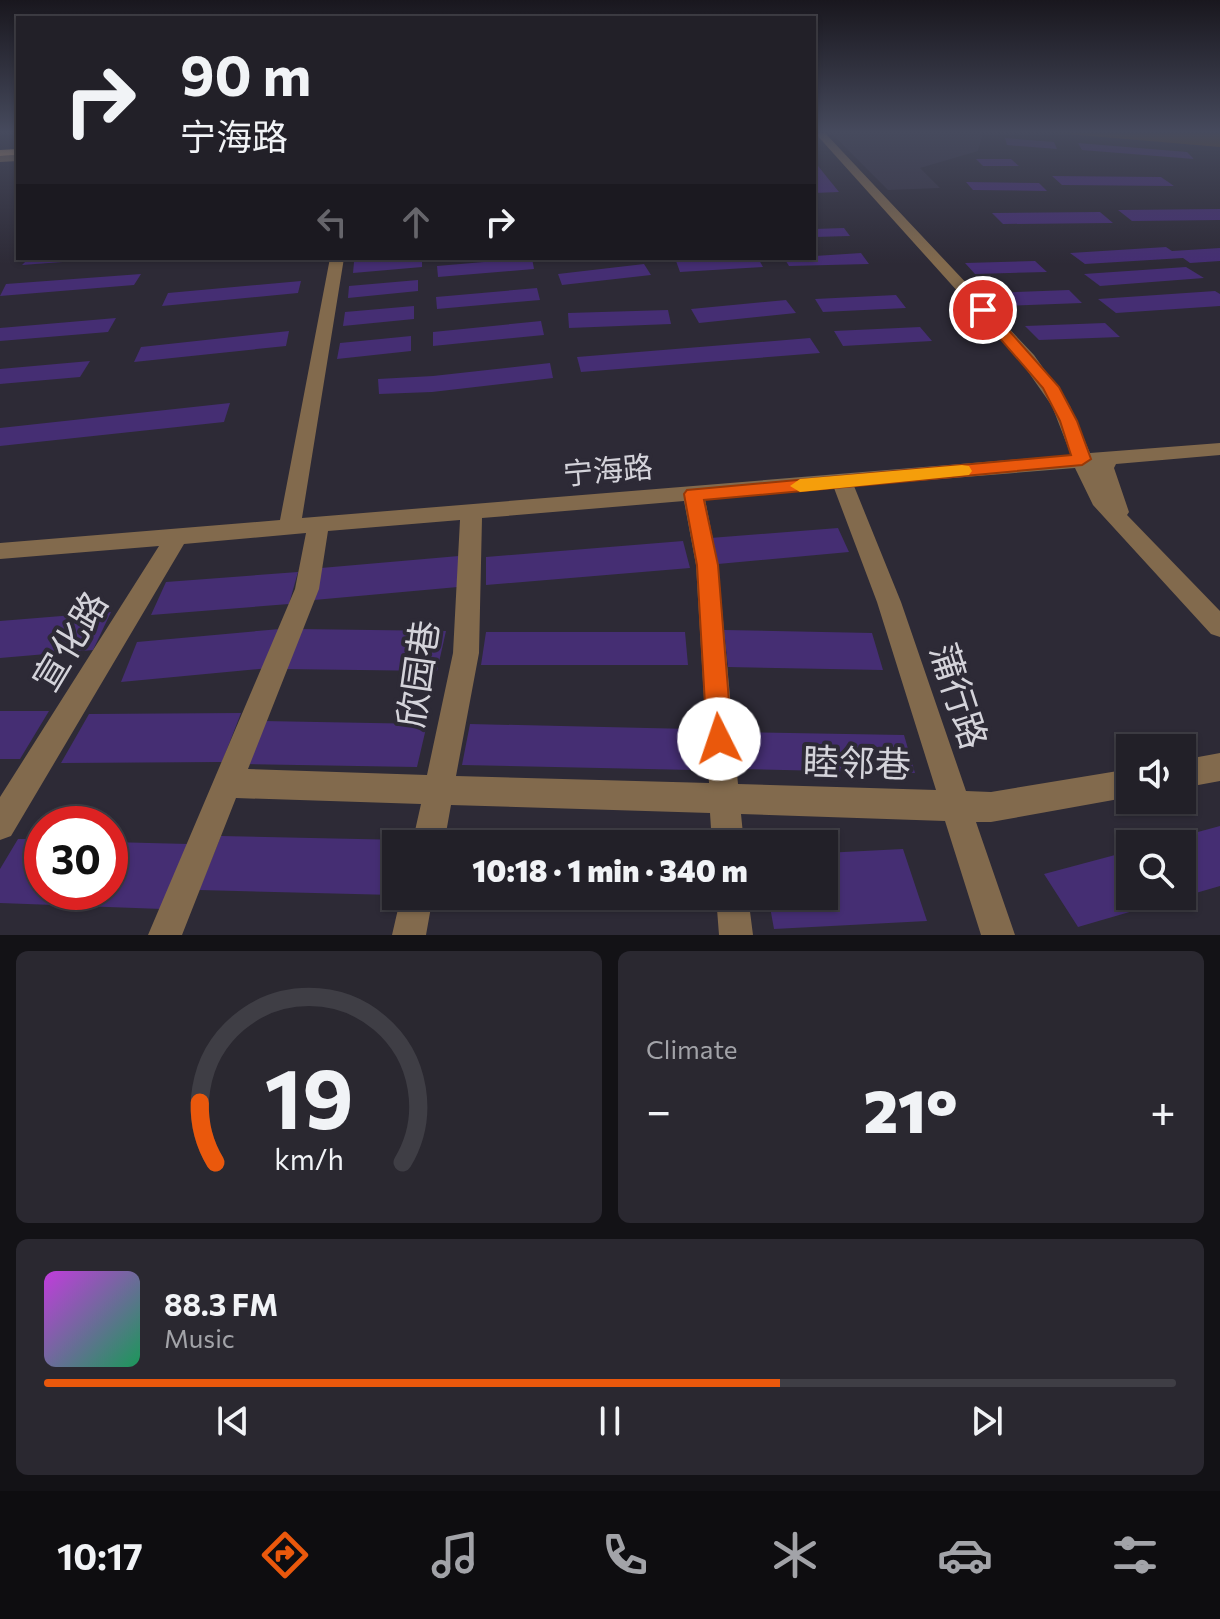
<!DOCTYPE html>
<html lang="en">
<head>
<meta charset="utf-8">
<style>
	:root { --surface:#222028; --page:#2a2830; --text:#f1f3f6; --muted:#a2a3a8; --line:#3f3e45; --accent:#ea580c }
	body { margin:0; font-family:Commissioner,"Noto Sans SC",sans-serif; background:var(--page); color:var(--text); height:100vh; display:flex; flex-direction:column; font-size:30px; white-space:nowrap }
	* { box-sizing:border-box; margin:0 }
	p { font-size:26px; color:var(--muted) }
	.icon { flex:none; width:44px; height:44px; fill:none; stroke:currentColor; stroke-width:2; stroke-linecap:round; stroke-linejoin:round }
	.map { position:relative; height:935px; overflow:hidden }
	.sheet { display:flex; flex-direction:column; gap:16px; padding:16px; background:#131216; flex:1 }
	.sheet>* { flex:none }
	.top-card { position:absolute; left:16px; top:16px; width:800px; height:244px; border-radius:0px; box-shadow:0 2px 6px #0004,0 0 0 2px var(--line); background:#222028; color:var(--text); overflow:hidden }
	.buttons { position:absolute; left:1116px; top:734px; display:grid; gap:16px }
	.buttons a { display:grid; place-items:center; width:80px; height:80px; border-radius:0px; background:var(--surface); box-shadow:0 2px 6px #0004,0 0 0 2px var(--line); font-size:40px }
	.speed { position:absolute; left:24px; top:806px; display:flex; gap:16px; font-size:40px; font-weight:700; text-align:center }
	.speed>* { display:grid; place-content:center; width:104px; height:104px; border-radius:50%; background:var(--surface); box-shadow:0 2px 6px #0004,0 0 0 2px var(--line); line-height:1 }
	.speed .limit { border:12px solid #d22; background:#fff; color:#111 }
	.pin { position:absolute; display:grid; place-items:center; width:68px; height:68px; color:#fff; margin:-34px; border:4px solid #fff; border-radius:50%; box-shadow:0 2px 8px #0007 }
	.me { position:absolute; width:88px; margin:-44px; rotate:356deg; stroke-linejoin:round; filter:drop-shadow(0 0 6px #0008) }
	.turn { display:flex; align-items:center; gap:28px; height:168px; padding:0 32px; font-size:36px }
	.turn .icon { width:104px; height:104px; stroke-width:2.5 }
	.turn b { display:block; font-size:56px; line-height:68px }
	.lanes { display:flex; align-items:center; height:76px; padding:0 32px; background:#0003; justify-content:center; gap:40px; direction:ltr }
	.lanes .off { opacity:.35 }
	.big { font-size:60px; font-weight:800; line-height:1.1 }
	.sheet .tile { flex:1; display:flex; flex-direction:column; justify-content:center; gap:12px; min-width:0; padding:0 28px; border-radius:12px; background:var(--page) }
	.sheet .dial { align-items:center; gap:0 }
	.dial svg { height:208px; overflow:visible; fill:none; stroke:var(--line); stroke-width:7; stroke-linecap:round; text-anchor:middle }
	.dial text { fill:var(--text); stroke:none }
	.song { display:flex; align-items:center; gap:24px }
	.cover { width:96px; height:96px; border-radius:12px; background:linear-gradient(135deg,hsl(290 70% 55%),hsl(150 70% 35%)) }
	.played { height:8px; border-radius:4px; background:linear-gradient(90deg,var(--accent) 65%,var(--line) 65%) }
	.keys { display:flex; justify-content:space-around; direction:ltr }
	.heat { display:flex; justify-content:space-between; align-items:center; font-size:44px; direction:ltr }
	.sheet .tiles { flex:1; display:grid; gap:16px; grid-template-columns:1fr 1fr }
	.tile:last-child { grid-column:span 2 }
	.trip { position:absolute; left:382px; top:830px; width:456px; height:80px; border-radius:0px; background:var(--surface); box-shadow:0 2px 6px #0004,0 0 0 2px var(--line); font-weight:800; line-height:80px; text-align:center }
	.menu { display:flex; height:128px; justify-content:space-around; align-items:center; background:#0e0d10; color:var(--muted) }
	.menu .icon { width:56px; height:56px }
	.menu .selected { color:var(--accent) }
	.menu b { font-size:36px; color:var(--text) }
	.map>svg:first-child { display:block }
</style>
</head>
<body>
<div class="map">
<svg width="1220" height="935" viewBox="0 0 1220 935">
	<rect width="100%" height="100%" fill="#2d2a36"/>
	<path fill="#373345" d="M831,133H983L978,151L920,168L940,188L888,190Z"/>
	<path fill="#5d401a" d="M1055,133H1220V147Z"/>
	<path fill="#452e73" d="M1005,138L1054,142L1057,149L1007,145Z
		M1078,143L1187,152L1194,159L1082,150Z
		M976,159H1011L1019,166H983Z
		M814,161L839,192L814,193Z
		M1052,176L1161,177L1174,186L1062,185Z
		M966,182L1039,183L1047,191L973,190Z
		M1220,209V220L1132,221L1118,210Z
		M1100,212L1113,223L1003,224L992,213Z
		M844,228L850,236L814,237V229Z
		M1166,247L1172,251L1220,248V261L1190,263L1183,258L1085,264L1070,253Z
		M861,253L869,264L789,266L784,258Z
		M29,258H89L90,260L22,265Z
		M398,258H422V267L353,273L354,262Z
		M532,258L534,269L438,277L437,266Z
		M734,258H758L763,267L680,272L676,261Z
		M1035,261L1047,272L975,274L965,263Z
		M644,264L651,275L562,285L558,274Z
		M1186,267L1204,278L1100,286L1084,274Z
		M141,274L134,285L0,296L6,284Z
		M418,280V291L348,298L349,286Z
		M301,281L298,293L162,306L168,293Z
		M537,288L540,300L437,309L436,297Z
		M1069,290L1082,303L1005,306L994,293Z
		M1215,291L1220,294V306L1116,313L1098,299Z
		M896,295L906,308L823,312L815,299Z
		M786,300L796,313L699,323L691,309Z
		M414,306V319L343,326L345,312Z
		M668,310L671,324L569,328L568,313Z
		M116,318L108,332L0,341V328Z
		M541,321L544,335L433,346V332Z
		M1105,323L1120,337L1039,340L1025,326Z
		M920,327L932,341L843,346L834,331Z
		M289,331L286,346L134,362L141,347Z
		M411,336V351L337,359L340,343Z
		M810,338L820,353L581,372L577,357Z
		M90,361L80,377L0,384V369Z
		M550,363L553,378L432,392L379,394L378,379L433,376Z
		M230,403L224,422L0,446V428Z
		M838,528L849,552L718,564L710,538Z
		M683,541L690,568L486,585V557Z
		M459,556L458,587L314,600L321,568Z
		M298,572L289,604L151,615L166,582Z
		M111,612L93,650L0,658V621Z
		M280,629L270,668L121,682L137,642Z
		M298,629L446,631L437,671L282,669Z
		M724,630L872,633L883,670L728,667Z
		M486,632H685L688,665H481Z
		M0,711H49L20,759H0Z
		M241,713L222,762L61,763L89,714Z
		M263,721L427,724L417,767L245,764Z
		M470,724L691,729L693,770L462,765Z
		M737,732L904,735L915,773L741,769Z
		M1220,826V886L1182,897V844L1157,843Z
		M221,836L405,840V844H396L394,895L199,890Z
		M18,839H42V892H110V842L189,844L162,909L0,903V869Z
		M903,849L927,921L774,929L768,896H824V853Z
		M1130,851V896L1181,897L1078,927L1044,874Z
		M538,896H702V902L538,899Z"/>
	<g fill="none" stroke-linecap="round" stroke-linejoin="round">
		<path fill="#826a4d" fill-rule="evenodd" d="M815,133H825L1034,355L1070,406L1090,453L1220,443V455L1116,464L1114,468L1129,512L1127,515L1220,611V637L1211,634L1093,505L1075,468L854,486L901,602L966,791L991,792L1130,769V797L991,822H976L1015,935H981L945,821L741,814L744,844H712L710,813L451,805L444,844H412L421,804L236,798L182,935H148L295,589L306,533L184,544L11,836L0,840V797L159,546L0,559V543L280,520L330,258H344L302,518L1071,455L1052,406L1022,363ZM834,488L877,602L936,790L738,784L718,565L705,499ZM684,501L696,565L709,783L456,776L479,653L482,518ZM460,520L453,653L427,775L248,769L319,589L328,531Z
			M18,155V161L0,162V156Z
			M1220,753V781L1182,788V760Z
			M401,896H433L426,935H392Z
			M716,896H748L753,935H719Z"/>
		<path fill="#d8a669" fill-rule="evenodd" d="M18,149V155L0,156V150Z"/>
	</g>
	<linearGradient id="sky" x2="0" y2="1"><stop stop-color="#19171e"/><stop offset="0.5" stop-color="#464a5d"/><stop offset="1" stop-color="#464a5d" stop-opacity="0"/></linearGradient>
	<rect width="1220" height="264" fill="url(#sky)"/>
	<path fill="#ea580c" stroke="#983908" stroke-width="2" d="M983,306L988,307L1059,387L1077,421L1091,459L1082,465L704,500L718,565L732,739L728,748L719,751L710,748L707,739L697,565L684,494L687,490L1071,455L1060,421L1043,388L978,313L976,310Z"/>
	<path fill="#f59e0b" d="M962,465L969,466L972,471L969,475L800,492L790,486L800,479Z"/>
	<g text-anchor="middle" stroke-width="8" stroke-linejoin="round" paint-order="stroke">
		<g font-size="30" fill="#d4d3da" stroke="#2d2a36">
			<text transform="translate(608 471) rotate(-5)" y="10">宁海路</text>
		</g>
		<g font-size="36" fill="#d4d3da" stroke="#2d2a36">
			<text transform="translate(70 641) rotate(-59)" y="13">宣化路</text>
			<text transform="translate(418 674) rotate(-82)" y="13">欣园巷</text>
			<text transform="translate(959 696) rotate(72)" y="13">蒲行路</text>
			<text transform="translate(857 763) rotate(2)" y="13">睦邻巷</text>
		</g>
	</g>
</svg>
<div class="buttons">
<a><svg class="icon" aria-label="sound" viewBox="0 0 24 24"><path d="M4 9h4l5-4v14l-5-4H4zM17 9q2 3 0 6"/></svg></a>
<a><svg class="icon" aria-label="search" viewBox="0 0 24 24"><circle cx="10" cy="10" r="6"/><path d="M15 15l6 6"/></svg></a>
</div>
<div class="speed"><div class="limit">30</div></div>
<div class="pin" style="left:983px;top:310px;background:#d93025"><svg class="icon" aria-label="arrive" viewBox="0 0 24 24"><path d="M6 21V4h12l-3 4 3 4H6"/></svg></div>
<svg class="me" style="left:719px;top:739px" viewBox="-20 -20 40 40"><circle r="19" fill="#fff"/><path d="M0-13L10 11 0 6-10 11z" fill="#ea580c"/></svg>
<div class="trip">10:18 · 1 min · 340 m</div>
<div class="top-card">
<div class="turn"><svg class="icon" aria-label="right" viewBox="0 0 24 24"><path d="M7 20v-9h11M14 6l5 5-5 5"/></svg><div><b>90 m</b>宁海路</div></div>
<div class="lanes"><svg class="icon off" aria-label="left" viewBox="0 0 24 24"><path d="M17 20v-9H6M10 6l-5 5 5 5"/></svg><svg class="icon off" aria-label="ahead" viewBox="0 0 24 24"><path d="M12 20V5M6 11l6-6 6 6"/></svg><svg class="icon" aria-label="right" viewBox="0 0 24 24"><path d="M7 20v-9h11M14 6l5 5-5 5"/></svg></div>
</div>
</div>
<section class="sheet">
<div class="tiles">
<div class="tile dial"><svg viewBox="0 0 100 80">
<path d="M14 69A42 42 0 1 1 86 69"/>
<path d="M14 69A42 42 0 0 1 8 46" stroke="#ea580c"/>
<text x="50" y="56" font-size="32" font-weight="700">19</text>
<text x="50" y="72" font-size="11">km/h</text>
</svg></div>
<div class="tile"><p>Climate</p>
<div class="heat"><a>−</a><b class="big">21°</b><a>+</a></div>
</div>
<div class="tile">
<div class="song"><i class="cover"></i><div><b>88.3 FM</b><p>Music</p></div></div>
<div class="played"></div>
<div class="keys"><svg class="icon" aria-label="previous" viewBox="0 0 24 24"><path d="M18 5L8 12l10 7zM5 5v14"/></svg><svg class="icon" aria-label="pause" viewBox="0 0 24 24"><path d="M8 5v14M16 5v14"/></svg><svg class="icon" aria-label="next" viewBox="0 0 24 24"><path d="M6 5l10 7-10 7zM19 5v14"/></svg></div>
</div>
</div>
</section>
<nav class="menu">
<b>10:17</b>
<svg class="icon selected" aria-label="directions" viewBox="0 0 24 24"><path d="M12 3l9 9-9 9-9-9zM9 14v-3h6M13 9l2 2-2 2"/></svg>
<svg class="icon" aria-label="music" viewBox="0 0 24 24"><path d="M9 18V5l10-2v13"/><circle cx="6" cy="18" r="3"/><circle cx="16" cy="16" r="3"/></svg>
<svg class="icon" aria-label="phone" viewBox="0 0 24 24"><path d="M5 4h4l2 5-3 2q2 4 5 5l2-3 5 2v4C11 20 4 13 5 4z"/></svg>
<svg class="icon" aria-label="climate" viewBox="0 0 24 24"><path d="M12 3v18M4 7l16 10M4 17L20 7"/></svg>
<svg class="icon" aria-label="car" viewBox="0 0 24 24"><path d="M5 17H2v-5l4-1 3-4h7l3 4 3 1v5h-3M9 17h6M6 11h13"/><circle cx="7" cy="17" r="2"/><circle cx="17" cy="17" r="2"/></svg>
<svg class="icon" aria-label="filters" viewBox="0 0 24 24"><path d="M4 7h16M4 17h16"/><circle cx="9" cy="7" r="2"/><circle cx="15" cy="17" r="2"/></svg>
</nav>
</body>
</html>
